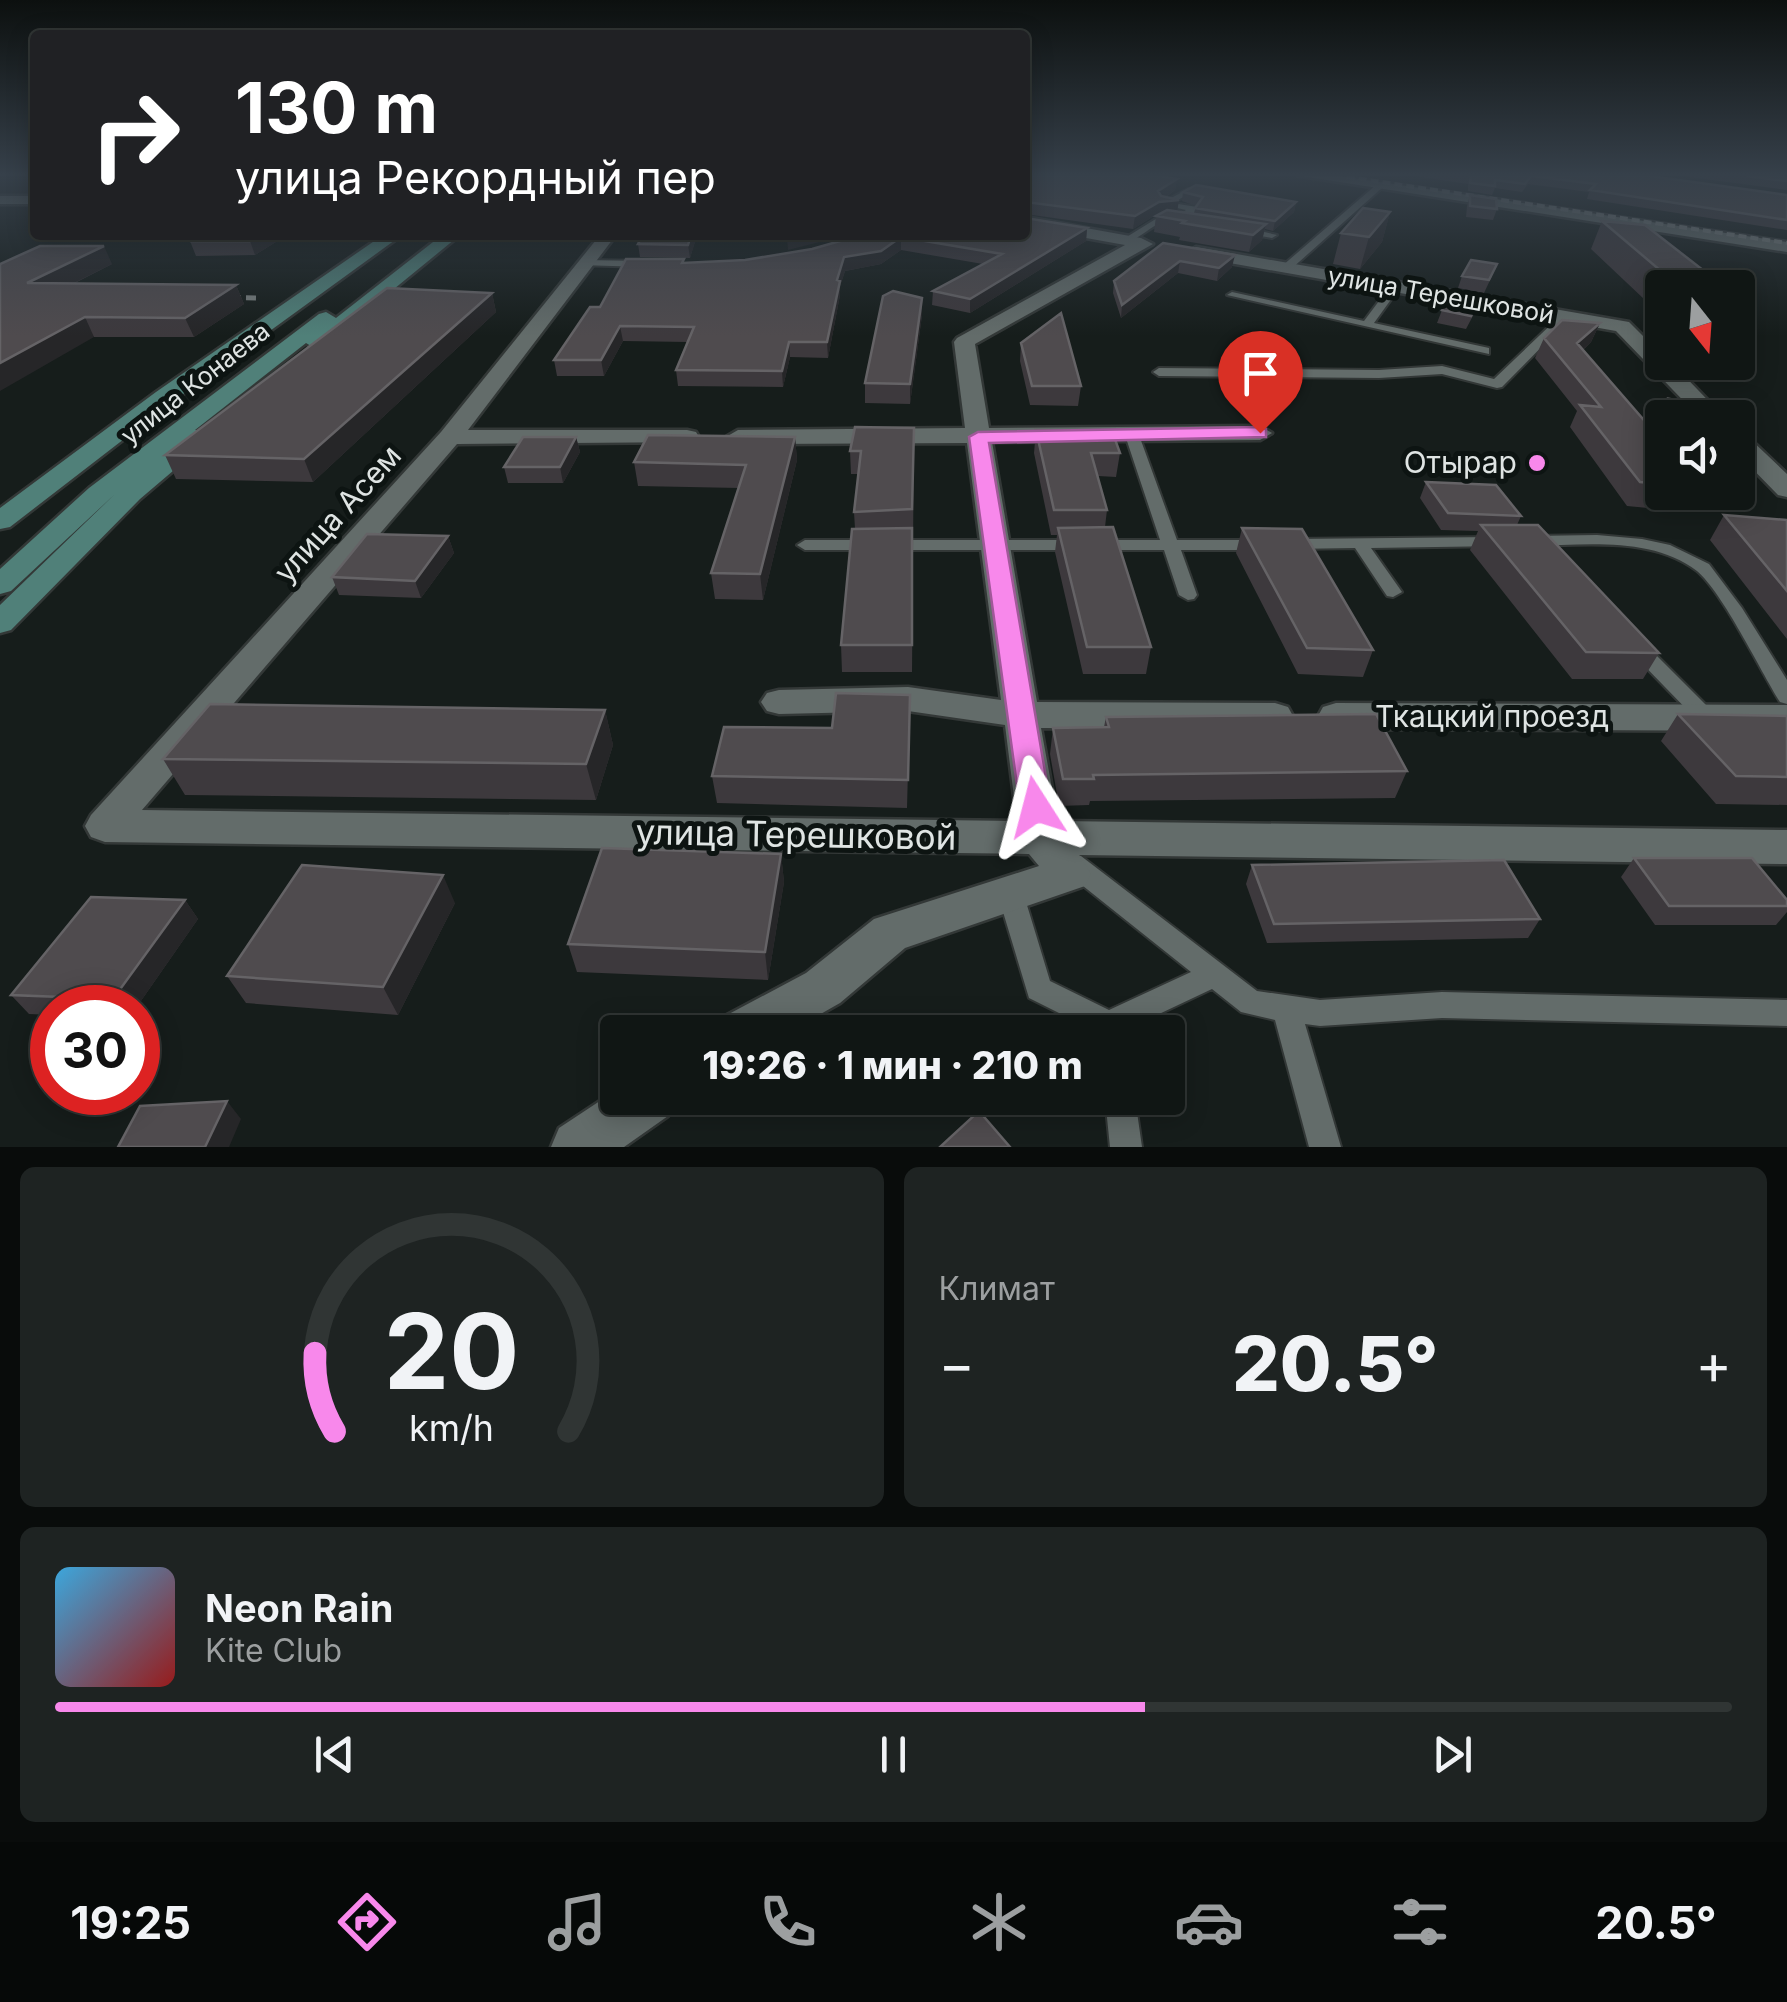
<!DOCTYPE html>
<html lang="ru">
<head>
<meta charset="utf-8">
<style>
	:root { --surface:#101614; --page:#1e2322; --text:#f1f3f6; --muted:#9c9fa0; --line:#303534; --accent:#f888eb }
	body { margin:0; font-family:Inter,sans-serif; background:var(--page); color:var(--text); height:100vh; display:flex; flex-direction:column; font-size:38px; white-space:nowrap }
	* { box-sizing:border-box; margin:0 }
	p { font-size:32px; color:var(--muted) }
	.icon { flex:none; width:55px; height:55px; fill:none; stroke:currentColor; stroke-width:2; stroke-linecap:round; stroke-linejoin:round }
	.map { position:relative; height:1147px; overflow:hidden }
	.sheet { display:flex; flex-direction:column; gap:20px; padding:20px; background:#090c0b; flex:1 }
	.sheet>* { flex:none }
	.hud { position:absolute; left:30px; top:30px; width:1000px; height:210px; border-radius:10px; box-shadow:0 5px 25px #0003,0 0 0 2px var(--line); background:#202124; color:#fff; overflow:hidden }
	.needle { width:65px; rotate:163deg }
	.fabs { position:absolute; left:1645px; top:270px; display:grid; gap:20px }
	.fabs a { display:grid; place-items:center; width:110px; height:110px; border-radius:10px; background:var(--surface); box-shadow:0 5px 25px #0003,0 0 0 2px var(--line); font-size:50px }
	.speed { position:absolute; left:30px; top:985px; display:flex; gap:20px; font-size:50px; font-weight:700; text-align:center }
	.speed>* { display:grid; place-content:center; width:130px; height:130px; border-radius:50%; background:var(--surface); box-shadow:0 5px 25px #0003,0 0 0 2px var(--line); line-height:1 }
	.speed .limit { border:15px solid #d22; background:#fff; color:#111 }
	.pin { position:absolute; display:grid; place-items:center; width:85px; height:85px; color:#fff; margin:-102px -42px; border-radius:50% 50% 50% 0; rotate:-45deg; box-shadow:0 0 10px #0007 }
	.pin .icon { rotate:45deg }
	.me { position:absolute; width:110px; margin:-55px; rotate:351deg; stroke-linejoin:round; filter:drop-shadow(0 0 8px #0008) }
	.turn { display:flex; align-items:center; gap:35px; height:210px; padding:0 40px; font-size:45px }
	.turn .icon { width:130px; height:130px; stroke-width:2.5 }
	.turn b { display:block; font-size:70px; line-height:85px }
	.big { font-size:75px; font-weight:800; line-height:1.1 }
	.sheet .tile { flex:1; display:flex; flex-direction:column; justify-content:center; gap:15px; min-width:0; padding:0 35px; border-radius:15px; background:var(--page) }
	.sheet .dial { align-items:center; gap:0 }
	.dial svg { height:260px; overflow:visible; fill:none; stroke:var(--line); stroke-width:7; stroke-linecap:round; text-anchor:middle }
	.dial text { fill:var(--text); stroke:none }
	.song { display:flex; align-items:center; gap:30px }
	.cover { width:120px; height:120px; border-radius:15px; background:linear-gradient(135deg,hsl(200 70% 55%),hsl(0 70% 35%)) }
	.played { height:10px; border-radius:5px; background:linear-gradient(90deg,var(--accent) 65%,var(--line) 65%) }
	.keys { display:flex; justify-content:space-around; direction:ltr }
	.heat { display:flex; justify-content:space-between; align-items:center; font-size:55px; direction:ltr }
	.sheet .tiles { flex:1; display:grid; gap:20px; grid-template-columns:1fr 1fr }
	.tile:last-child { grid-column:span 2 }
	.trip { position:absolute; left:600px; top:1015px; width:585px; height:100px; border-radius:10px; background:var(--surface); box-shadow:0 5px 25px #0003,0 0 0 2px var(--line); font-weight:800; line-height:100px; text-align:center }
	.tab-bar { display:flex; height:160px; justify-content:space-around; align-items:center; background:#060908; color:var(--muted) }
	.tab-bar .icon { width:70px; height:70px }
	.tab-bar .selected { color:var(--accent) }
	.tab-bar b { font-size:45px; color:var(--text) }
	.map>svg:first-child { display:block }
</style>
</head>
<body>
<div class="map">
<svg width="1787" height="1147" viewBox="0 0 1787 1147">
	<rect width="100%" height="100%" fill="#161d1b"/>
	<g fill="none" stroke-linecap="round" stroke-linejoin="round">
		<defs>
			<path id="lane" d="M1376,185L1383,187L1290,270H1282V266Z
				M1188,189L1191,193L1172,203L1197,207V211C1177,224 1182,217 1164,222C1149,226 1140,240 1125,242V238L1159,217L1177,216L1186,210L1160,204Z
				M1242,227L1277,235L1272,238L1239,232V228Z
				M584,260L645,261L650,264L645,267L580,265L579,263Z
				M1395,284L1400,287L1374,323L1489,348V354L1227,295L1232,292L1364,321L1391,285Z
				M1561,315L1571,317L1502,387L1497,388L1442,374L1379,378L1159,376L1153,372L1159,368L1379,370L1442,366L1494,379Z
				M1132,431L1139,435L1177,540H1260L1268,545L1260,550H1181L1197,595L1194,599L1188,600L1179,595L1164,550H805L797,545L805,540H1160L1125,435Z
				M1597,535L1642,539L1670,545L1709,564L1742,608L1787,680V704L1780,702C1760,670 1723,593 1697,571C1652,536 1584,545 1531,546L1523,541L1531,536Z
				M1495,537L1503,542L1501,546L1371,548L1402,592L1393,597L1387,596L1355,548L1291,549L1283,544L1291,539Z
				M1636,640L1643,642L1713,712L1716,717L1713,722H1699L1629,650L1626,646Z
				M1072,853L1081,856L1257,991L1320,1000L1442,992L1787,1000V1026L1442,1018L1320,1026L1305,1024L1341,1147H1309L1275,1020L1241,1012L1212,989L1121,1032H1097L1029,998L997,892L1001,884L1010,881L1019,884L1023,892L1050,981L1109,1010L1191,972L1063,870L1060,863L1063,856Z
				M1105,1098H1135L1142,1147H1110Z"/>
			<path id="street" d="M1295,175H1332L1787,242V252Z
				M0,196H35V204H0Z
				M1025,217L1141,238L1153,244L975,344L989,428L1260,426L1272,433L1260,440L992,442L1037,702L1275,703L1288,707L1293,716L1288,725L1275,729L1041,728L1058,821L1787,830V864L1079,855L1091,874L1085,886L905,948L840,1003L789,1032H720L727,1015L806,973L874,919L1039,866L1029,854L105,842L91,837L85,826L91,815L441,432L600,235H616L468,430H687L696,432L699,437L696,442L457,444L142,810L1017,821L1005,725L908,711L779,714L767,711L761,702L767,693L779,690L908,687L1001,700L967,443L738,444L726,437L738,430L965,428L954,342L957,338L1125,245L1025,227Z
				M1196,247L1629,322L1662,355V362H1671L1725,418H1700L1616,331L1190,256L1188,252Z
				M1738,434L1747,436L1787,474V497L1778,495L1738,454Z
				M1336,703L1787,705V731L1336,729L1323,725L1318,716L1323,707Z
				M618,1089V1098H676L668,1116L624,1147H551L559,1128Z"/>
			<path id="secondary" d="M383,235H402L172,402L10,527L0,529V508L156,392Z
				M442,235H460L323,347L316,349L306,343L195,430L207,432L210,437L207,442L140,499L11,630L0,633V605L115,494L11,591L0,594V569L89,488L319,314L326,312L336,318Z"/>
		</defs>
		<use href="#lane" stroke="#333837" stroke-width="4"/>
		<use href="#street" stroke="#333837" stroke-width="5"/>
		<use href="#secondary" stroke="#333837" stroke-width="5"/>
		<use href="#lane" fill="#636c6a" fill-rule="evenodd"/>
		<use href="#street" fill="#636c6a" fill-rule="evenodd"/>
		<use href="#secondary" fill="#508079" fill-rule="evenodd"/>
		<path stroke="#787e7d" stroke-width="4" stroke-dasharray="8 4" stroke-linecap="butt" d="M1335,175L1787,243"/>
		<path stroke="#787e7d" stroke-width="5" stroke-dasharray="10 5" stroke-linecap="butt" d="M216,297L256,298"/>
	</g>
	<path fill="#3d393d" d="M1414,176H1650L1787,195V230L1587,199L1589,192L1528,184L1522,192L1495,188L1492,195L1468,191V184Z
		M1682,176H1787V190Z
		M1025,177L1177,179L1175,190L1166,197L1179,200L1177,211L1194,213L1196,206L1182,201L1183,192L1296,202L1294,212L1273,231L1265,229L1262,240L1249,252L1179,240L1180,237L1154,232L1156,216L1161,213L1157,214L1133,229L1025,214Z
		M1470,195L1497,209L1493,220L1466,217L1467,206Z
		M1390,212L1382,242L1360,269L1333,264L1341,233Z
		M1025,218L1087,228L1086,241L970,313L932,305L933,291L983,264L901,250L881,264L845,271L840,286V295L828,358L790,357L783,387L678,386L676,370L688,342L623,341L604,376H557L554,360L600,307L684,263L745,260L812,249L847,239Z
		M1602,221L1726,288H1662V316L1591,249Z
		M287,235L255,255L196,256L190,241Z
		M643,235H697L690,258L640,257L638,244Z
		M1163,243L1232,267L1217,281L1178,273L1121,318L1113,293L1114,281Z
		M0,264H112L73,284L236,285L244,304L194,337H94Z
		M1462,276H1492L1484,293L1458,288Z
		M492,293L496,312L313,482L176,479L165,455Z
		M1738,296L1751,307L1738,333Z
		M1442,310H1476L1466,329L1437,323Z
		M922,315L910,404L865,403V383Z
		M1600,323L1591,342L1583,350L1662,441V492H1701L1690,512L1627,506L1570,427L1577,411L1535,358L1544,338Z
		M1021,343L1081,386L1078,406L1030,405L1020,361Z
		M1670,399L1727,418H1667L1663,413Z
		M914,428L912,672H842L841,645L855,529L854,512L858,474H851L850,451Z
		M1738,428L1744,441L1738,453Z
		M1036,430L1120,453L1116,477L1098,476L1107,510L1105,527L1151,647L1146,674H1083L1055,552L1057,535H1051L1034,453Z
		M576,437L580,452L563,483H508L504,467Z
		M795,437L797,460L763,600L715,599L711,573L739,488L638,486L634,462Z
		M1426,482L1521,516L1517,525L1659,653L1643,679H1572L1470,550L1478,531L1441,530L1420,498Z
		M1724,515L1787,520V639L1710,540Z
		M1242,528L1373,650L1363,677L1298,674L1236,553Z
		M448,536L454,553L421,598L339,595L332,577Z
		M910,695L907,808L717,803L712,776L832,728Z
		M605,710L613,745L596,800L185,795L163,759Z
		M1678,714L1787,716V805L1716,804L1661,741Z
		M1106,717L1407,771L1395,798L1090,801L1089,805L1059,806L1050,754L1053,728L1104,727Z
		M781,854L784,882L768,980L577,972L568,944Z
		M1634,858L1787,900V912L1776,925H1655L1621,877Z
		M1252,865L1540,919L1528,938L1267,943L1246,884Z
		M185,900L198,919L136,1008H52V1015L29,1014L11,995Z
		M455,903L398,1015L246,1003L227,976Z"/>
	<path fill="#262628" d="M1177,179L1175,190L1156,203L1158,191Z
		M1179,200L1177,212L1157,214L1133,229L1135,216L1159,202Z
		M1296,202L1294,212L1273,231L1275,221Z
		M1390,212L1382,242L1360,269L1369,237Z
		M1266,224L1262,240L1249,252L1253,235Z
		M1087,228L1086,241L970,313V299Z
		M260,235H287L255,255L250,241Z
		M691,235H697L690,258L688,245Z
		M795,235H847L788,250L787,237Z
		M901,237V250L881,264L845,271L840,286V295L828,358L827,342L837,280L844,257Z
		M104,246L112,264L36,302L27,283Z
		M1235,255L1232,267L1217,281L1219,268Z
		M1180,261L1178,273L1121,318L1122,305Z
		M236,285L244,304L194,337L185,318Z
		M492,293L496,312L313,482L304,459Z
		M922,298V315L910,404V384Z
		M85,317L94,337L0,391V363Z
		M1600,323L1591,342L1568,363L1577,343Z
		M620,326L623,341L604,376L601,360Z
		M789,342L790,357L783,387L782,371Z
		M576,437L580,452L563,483L560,467Z
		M795,437L797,460L763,600L760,574Z
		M448,536L454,553L421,598L415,581Z
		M605,710L613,745L596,800L586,764Z
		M781,854L784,882L768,980L765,952Z
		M443,875L455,903L398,1015L383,987Z
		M185,900L198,919L136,1008H120L113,999Z
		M227,1101L241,1119L229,1147H205Z"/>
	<path fill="#4f4b4e" stroke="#656366" stroke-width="2.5" d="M1029,176H1158L1177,179L1158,191L1161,196L1179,200L1159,202L1135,216L1025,202V177Z
		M1471,176H1531L1525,184L1495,180V186L1470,183Z
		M1532,176H1650L1787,195V220L1590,190L1596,184Z
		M1746,176H1787V181Z
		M1196,185L1296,202L1275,221L1195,208L1203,197L1183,192Z
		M1470,195L1496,199L1497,209L1470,206Z
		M1363,208L1390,212L1369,237L1341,233Z
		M1167,210L1266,224L1253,235L1182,223L1185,221L1156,216Z
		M1025,215V218L1087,228L970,299L933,291L1002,254L901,237L881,251L844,257L837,280L840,281L827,342H789L782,371L676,370L694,327L620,326L601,360H554L590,307H600L626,259H684L682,263L745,260L812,249L847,239L857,235H1025Z
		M1602,221L1645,225L1726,288H1681Z
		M201,235H260L250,241H190Z
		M643,235H691L688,245L638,244Z
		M1163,243L1235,255L1219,268L1180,261L1122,305L1114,281Z
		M40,246H104L27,283L236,285L185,318L85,317L0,363V264Z
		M1471,260L1497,264L1489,280L1462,276Z
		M387,288L492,293L304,459L165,455Z
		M893,291L922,298L910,384L865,383L883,296Z
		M1452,292L1480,297L1471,316L1442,310Z
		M1738,296L1751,307L1738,306Z
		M1061,313L1081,386H1032L1021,343Z
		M1562,320L1600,323L1577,343L1662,441V484L1640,482L1580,405L1601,407L1544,338Z
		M1670,399L1716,407L1727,418H1689Z
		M855,427L914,428L912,509L854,512L861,451H850Z
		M1738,428L1743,434L1744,441H1738Z
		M1036,430L1112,431L1120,453H1091L1107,510H1054Z
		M648,435L795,437L760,574L711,573L746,465L634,462Z
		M523,437H576L560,467H504Z
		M1426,482L1496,485L1521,516L1448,513Z
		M1724,515L1787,520V591Z
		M1481,525H1538L1659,653L1586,652Z
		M1113,527L1151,647H1087L1058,528Z
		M912,528V645H841L852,529Z
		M1242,528L1302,529L1373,650L1307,648Z
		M367,534L448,536L415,581L332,577Z
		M836,693L910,695L908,780L712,776L724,727L832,728Z
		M210,704L605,710L586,764L163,759Z
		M1376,714L1407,771L1093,775L1094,779H1063L1053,728L1109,727L1106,717Z
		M1678,714L1787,716V777L1736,776Z
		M602,848L781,854L765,952L568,944Z
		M1634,858H1752L1787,900V906H1669Z
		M1504,860L1540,919L1274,924L1252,865Z
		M302,865L443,875L383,987L227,976Z
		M91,897L185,900L113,999L11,995Z
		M227,1101L205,1147H118L140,1106Z
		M979,1111L1010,1147H940Z"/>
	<linearGradient id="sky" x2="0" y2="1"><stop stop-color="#0c100f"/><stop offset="0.52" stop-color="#36404a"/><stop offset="1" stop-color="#36404a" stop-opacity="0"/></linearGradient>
	<rect width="1787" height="336" fill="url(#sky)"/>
	<path fill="#f888eb" stroke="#a15899" stroke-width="2.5" d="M1260,427L1266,429V437L989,443L1051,807L1046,815L1036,819L1025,815L1020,807L969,437L978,432Z"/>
	<circle fill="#f888eb" stroke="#0d1412" stroke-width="4" cx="1537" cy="463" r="10"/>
	<g text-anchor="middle" stroke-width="10" stroke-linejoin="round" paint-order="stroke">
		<g font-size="25" fill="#dfe4e3" stroke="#0d1412">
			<text transform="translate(1441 295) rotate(10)" y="9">улица Терешковой</text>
			<text transform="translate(195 383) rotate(-38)" y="9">улица Конаева</text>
		</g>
		<g font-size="30" fill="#dfe4e3" stroke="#0d1412" text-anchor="end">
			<text x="1517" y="473">Отырар</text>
		</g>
		<g font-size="30" fill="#dfe4e3" stroke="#0d1412">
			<text transform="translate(338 514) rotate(-48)" y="10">улица Асем</text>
			<text x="1492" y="727">Ткацкий проезд</text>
		</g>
		<g font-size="35" fill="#dfe4e3" stroke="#0d1412">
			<text transform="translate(796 835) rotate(1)" y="12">улица Терешковой</text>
		</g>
	</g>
</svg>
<div class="fabs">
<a><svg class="needle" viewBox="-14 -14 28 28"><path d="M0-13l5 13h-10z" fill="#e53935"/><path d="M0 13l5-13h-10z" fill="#9c9fa0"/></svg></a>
<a><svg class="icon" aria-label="sound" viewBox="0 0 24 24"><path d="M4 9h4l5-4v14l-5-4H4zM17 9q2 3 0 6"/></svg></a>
</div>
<div class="speed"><div class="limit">30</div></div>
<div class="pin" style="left:1260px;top:433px;background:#d93025"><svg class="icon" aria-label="arrive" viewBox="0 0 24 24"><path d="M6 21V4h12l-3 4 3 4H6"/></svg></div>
<svg class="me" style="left:1036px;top:807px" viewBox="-20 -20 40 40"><path d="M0-17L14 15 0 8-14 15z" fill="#f888eb" stroke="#fff" stroke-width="4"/></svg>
<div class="trip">19:26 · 1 мин · 210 m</div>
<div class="hud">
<div class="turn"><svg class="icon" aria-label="right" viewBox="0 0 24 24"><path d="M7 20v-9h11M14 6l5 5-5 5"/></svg><div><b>130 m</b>улица Рекордный пер</div></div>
</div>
</div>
<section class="sheet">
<div class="tiles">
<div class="tile dial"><svg viewBox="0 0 100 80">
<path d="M14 69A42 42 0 1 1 86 69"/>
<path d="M14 69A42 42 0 0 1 8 45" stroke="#f888eb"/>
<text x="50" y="56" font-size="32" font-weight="700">20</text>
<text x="50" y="72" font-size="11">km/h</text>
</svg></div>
<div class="tile"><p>Климат</p>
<div class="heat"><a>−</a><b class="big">20.5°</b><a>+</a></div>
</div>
<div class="tile">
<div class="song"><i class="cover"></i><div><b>Neon Rain</b><p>Kite Club</p></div></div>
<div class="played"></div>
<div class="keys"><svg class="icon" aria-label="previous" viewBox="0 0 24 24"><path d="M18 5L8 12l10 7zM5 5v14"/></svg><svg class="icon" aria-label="pause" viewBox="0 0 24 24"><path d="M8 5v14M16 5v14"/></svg><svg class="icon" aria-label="next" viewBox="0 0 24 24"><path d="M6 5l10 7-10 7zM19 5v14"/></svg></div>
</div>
</div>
</section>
<nav class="tab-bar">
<b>19:25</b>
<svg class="icon selected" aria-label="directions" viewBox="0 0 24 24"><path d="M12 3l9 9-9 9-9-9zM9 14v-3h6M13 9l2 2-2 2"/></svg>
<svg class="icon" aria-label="music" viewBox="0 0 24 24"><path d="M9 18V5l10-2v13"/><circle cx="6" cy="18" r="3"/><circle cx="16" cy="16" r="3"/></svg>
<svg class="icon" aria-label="phone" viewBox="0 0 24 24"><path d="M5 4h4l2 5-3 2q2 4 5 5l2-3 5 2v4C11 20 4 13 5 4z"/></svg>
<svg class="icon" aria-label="climate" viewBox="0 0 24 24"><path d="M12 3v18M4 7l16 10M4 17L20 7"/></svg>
<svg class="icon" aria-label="car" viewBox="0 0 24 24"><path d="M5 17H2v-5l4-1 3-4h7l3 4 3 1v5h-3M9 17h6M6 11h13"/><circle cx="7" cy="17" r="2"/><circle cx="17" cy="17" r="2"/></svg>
<svg class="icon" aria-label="filters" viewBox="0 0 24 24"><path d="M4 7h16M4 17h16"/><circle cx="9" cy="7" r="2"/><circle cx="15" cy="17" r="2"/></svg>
<b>20.5°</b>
</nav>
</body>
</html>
